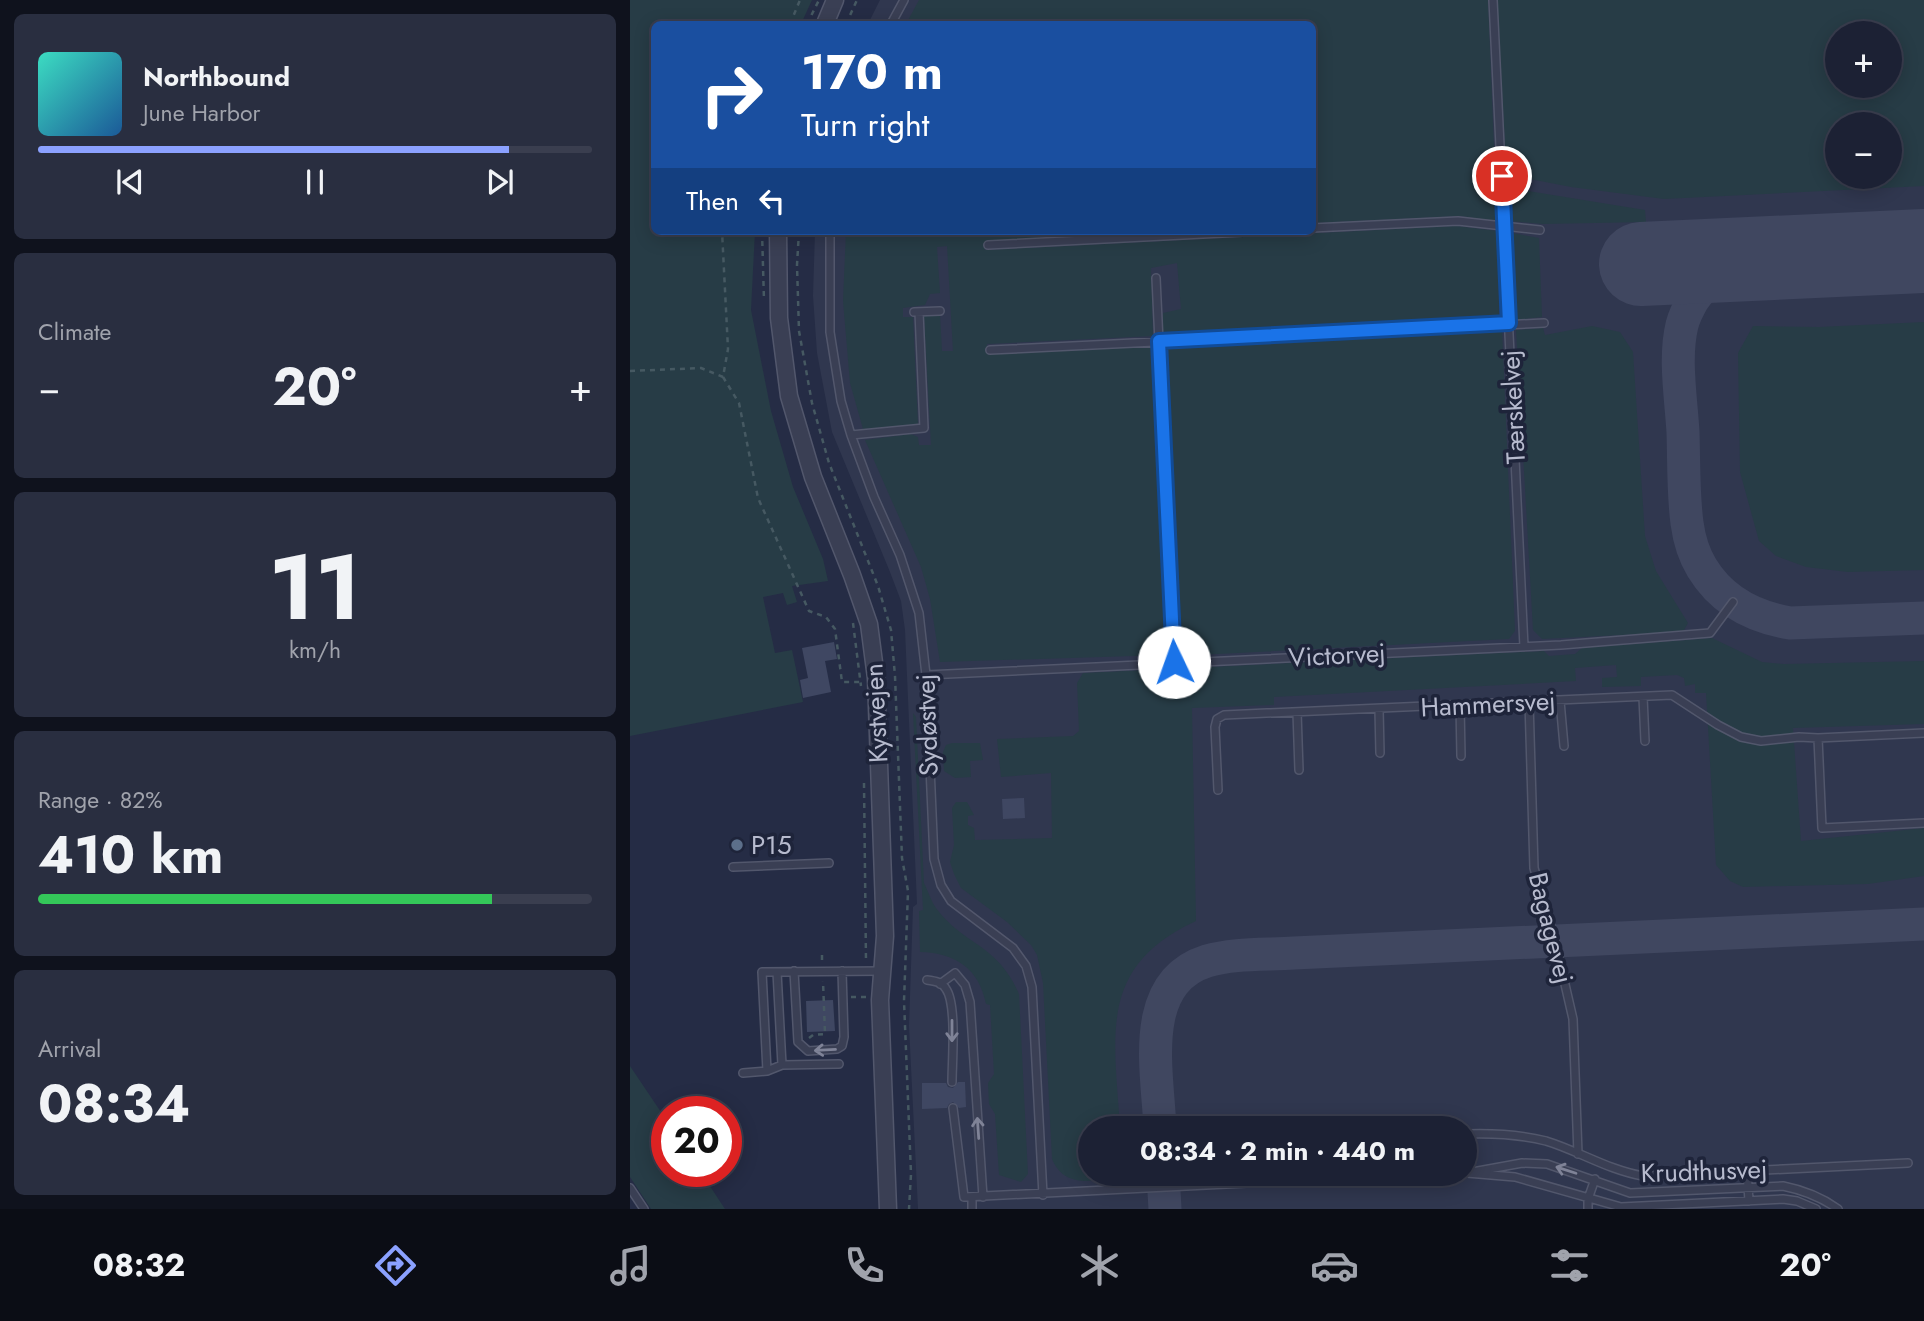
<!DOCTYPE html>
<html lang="en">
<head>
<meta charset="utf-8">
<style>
	:root { --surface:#1c2134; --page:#292e40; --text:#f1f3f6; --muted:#a0a3ac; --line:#3a3e4f; --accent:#8ba1ff }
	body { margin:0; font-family:Jost,sans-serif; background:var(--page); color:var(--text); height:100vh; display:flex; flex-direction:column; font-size:26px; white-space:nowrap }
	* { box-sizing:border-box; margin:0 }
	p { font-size:23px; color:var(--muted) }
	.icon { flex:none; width:38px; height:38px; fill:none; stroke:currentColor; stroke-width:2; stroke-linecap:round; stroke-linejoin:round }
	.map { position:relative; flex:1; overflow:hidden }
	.drawer { display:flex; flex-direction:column; gap:14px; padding:14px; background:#0f121d; width:630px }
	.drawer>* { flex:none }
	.guide { position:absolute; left:21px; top:21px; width:665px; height:214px; border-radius:10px; box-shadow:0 4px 18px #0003,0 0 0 2px var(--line); background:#1a4fa0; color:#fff; overflow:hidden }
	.buttons { position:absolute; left:1195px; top:21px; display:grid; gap:14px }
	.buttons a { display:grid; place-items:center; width:77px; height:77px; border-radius:50%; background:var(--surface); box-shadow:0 4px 18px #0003,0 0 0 2px var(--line); font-size:35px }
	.speed { position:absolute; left:21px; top:1096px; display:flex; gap:14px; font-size:35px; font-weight:700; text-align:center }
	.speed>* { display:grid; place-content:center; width:91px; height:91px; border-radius:50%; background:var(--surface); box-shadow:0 4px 18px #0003,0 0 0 2px var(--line); line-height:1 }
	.speed .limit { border:10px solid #d22; background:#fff; color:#111 }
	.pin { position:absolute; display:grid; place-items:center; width:60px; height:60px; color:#fff; margin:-30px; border:4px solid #fff; border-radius:50%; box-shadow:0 2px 7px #0007 }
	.me { position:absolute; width:77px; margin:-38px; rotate:357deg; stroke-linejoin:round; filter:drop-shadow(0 0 5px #0008) }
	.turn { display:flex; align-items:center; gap:24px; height:147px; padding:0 35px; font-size:32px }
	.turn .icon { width:91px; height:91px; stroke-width:2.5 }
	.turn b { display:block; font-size:49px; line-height:60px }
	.then { display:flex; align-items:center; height:66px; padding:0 35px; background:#0003; gap:14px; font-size:26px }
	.big { font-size:52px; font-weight:700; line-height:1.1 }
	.drawer .card { flex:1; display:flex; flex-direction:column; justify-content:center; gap:10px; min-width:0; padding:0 24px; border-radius:10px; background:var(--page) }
	.drawer .dial { align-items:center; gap:0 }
	.dial b { font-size:91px; line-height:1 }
	.song { display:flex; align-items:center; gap:21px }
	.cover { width:84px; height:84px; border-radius:10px; background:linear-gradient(135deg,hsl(170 70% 55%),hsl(210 70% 35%)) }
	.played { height:7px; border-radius:4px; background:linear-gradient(90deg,var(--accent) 85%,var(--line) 85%) }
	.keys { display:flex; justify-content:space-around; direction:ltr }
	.heat { display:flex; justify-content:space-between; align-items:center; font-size:38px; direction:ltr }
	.charge { height:10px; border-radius:5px; background:linear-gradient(90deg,#34c759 82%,var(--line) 0) }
	.trip { position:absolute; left:448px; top:1116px; width:399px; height:70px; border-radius:35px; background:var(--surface); box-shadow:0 4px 18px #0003,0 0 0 2px var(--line); font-weight:700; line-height:70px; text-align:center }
	.menu { display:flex; height:112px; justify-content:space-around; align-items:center; background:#0b0d15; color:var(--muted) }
	.menu .icon { width:49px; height:49px }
	.menu .selected { color:var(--accent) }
	.menu b { font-size:32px; color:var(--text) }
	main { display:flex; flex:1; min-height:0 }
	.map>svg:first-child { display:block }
</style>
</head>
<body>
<main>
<section class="drawer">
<div class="card">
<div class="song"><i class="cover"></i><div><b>Northbound</b><p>June Harbor</p></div></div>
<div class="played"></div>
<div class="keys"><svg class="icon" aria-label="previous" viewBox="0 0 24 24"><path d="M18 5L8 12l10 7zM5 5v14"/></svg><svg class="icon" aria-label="pause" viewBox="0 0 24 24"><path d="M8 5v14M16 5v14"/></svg><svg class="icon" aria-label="next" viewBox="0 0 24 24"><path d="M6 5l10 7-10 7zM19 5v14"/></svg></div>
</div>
<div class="card"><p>Climate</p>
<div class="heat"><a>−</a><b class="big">20°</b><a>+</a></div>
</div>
<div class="card dial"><b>11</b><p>km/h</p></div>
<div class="card"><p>Range · 82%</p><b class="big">410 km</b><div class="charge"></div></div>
<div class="card"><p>Arrival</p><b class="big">08:34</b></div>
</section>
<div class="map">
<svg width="1294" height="1209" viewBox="0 0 1294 1209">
	<rect width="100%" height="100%" fill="#252c45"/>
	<path fill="#30374f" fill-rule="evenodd" d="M250,0H1294V1209H288L279,1026L283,907L287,904L275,630L271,601L260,572L202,432L187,353L183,296L185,231H682V24H238ZM1208,33H1260V86H1208ZM1208,124H1260V177H1208ZM460,1129H835V1174H460Z"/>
	<path fill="#273c46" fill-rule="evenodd" d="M0,0H182L171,24H24V231H125L121,310L141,411L163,487L193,559L198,581L162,586L167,602L157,605L153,593L133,597L145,653L162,650L173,702L0,736Z
		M289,0H858L867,221L830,216L683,223L682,24H276Z
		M867,0H1294V186L1034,199L941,187L900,179L876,162ZM1260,33V86H1208V33ZM1208,124H1260V177H1208Z
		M878,179L898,191L1015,210L1016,222L913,224L879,221Z
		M826,226L868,231L869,317L532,335L533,313L551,309L547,263L521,268L523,336L357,344L358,354L525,345L535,655L310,662L300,599L291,567L235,440L281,434L288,437L289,445H301L294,316L310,314L312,351H323L317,246L307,247L310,293L300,294L295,305L273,308V317H283L288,424L233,429L220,383L213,301L216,231H538L355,241V250Z
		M882,233L909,238L912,317L886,320Z
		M1294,322V570L1218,572L1176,567L1146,556L1129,541L1110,472L1108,353L1123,326L1189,327Z
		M962,326L990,332L1003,352L1015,536L1026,571L1058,623L1053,632L912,639L903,630L886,330L913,328L915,335Z
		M872,329L885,631L879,639L548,656L534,346Z
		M1082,638L1132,662L1154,664L1294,661V724L1163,728L1171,841L1294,828V876L1238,884L1113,887L1100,881L1086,865L1076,693H1065V684L1055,686L1054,678L1047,675L1011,677V686L972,687V678L987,677L986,665L945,668L946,681L644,697V705L562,708L566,921C466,967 485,1037 490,1129H460V1174H492V1177C465,1180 435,1190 422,1159L413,983L407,955L401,945L377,922L331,888L324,874L320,862L324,845L322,808L326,802H337L344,815L338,816V825L344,828L345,840L422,838L421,773L371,777L367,739L443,736L449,731L447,683L453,673L914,651L919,656L945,654L952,648Z
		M283,713L286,717L294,883C298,891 301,901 306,908C333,945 368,944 389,994L398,1174L391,1182L369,1175L365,1114L359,1104L358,1083L364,1074L360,1005L356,1004C349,968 325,953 290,952L289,911L293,910Z
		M322,743H350L353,760L340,761L341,777L325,778L314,771L313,752L316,745Z
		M0,1066L37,1121V1171H70L95,1209H21L0,1177Z"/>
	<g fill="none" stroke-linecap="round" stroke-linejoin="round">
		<path stroke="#404760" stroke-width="33" d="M1118,260C1096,270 1077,279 1063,300C1059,307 1054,317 1052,325C1044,358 1051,398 1053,432C1054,462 1053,493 1057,523C1059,538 1064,555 1072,568C1092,601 1124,617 1160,623L1294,618
			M530,1129C528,1073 507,983 577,961C604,953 636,955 664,953L1294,924
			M533,1174L535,1209"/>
		<path stroke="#404760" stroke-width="84" d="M1011,264L1294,251"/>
	</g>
	<path fill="#3f4762" d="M204,642L207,659L195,661L201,692L173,698L170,680L178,678L172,648Z
		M394,798L395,818L373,819L372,799Z
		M203,1000L205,1031L177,1032L176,1001Z
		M328,1082H335L336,1107L329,1108L323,1102L319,1104L317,1108L292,1109V1083H316L318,1087L323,1088Z"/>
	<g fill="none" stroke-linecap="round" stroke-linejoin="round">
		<defs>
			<path id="service" d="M863,0L894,647
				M261,24L274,0
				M682,228L828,221L910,230
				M200,231V332L211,401L221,435L244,497L270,555L289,613L296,675L304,859L311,885L321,901L383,948L396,966L402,987L413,1195
				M358,245L632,231
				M526,278L544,662
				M284,312L310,311
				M360,350L914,323
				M221,435L294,428L289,312
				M296,675L931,645L1080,633L1103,602
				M1013,697L1015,741
				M930,701L934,746
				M899,702L904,868L925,941L943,1019L948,1154
				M830,705L831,756
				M749,709L750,753
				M667,712L669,770
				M1294,733L1188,738L1192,828L1294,823
				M588,790L585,727L587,719L594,715L1042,695L1088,725L1111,737L1131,741L1169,737L1188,738
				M103,867L199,863
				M164,971L168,1042L178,1051L207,1049L212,1046L214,1037L212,971
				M147,972L152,1065
				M297,980C305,981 312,982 316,989C327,1004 322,1062 322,1082
				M310,984L325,973L335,985L340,1002L353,1197
				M137,1071L132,972L252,971
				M113,1073L137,1071L152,1065L209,1064
				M323,1108L334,1197L799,1174
				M835,1134C863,1133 888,1134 916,1141C949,1151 978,1170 1013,1176L1278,1163
				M1117,1171L1119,1201
				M0,1188L14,1209
				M342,1209V1197
				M958,1209V1199L965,1179
				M1186,1209L1167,1201L1153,1199L991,1207L885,1177L837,1173L892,1163L917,1164L1000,1193L1153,1186C1173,1190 1191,1197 1208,1209"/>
			<path id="tertiary" d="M195,24L205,0
				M148,231L149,318L159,396L183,477L222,575L239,624L246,678L255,936L250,1000L258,1209"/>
		</defs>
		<use href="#service" stroke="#52576c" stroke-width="10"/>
		<use href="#tertiary" stroke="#52576c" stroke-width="19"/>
		<path stroke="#465962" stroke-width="2.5" stroke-dasharray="5 5" stroke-linecap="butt" d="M160,24L170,0
			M177,24L189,0
			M216,24L227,0
			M132,231L134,301
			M169,231L167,265L169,331L182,403L199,463L248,586L261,630L265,676L272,858L278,891L274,1001L281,1174L279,1209
			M0,371L71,368L93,377L98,349L92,231
			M93,377L109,403L128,498L179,611L196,617L205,629L212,682H231
			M223,623L231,686
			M234,783L236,962
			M192,955V964
			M221,997H236
			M179,1038L183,1035L195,1034L193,981"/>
		<use href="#service" stroke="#3a3f54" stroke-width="7"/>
		<use href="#tertiary" stroke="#3a3f54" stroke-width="16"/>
	</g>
	<defs><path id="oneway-shaft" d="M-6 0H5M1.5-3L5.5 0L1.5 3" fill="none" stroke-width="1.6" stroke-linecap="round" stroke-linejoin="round" transform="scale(1.75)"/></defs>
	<g stroke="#7f8397">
		<use href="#oneway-shaft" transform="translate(322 1031) rotate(90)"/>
		<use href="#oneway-shaft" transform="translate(195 1050) rotate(177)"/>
		<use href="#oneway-shaft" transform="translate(348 1128) rotate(-94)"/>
		<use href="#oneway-shaft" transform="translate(936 1170) rotate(-162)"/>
	</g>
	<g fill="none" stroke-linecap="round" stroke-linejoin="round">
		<defs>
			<path id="route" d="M544,662L529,341L879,323L872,176"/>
		</defs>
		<use href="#route" stroke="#114b97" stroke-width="18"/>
		<use href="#route" stroke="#1a73e8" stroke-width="12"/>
	</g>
	<circle fill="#5c6f8a" stroke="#1e243a" stroke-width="2.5" cx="107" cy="845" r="7"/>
	<g text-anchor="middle" stroke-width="7" stroke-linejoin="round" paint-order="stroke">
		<g font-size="26" fill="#b7bbce" stroke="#1e243a">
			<text transform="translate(883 407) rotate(-93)" y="9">Tærskelvej</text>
			<text transform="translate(707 655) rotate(-3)" y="9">Victorvej</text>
			<text transform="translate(858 704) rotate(-3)" y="9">Hammersvej</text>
			<text transform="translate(246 713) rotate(-93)" y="9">Kystvejen</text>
			<text transform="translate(297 725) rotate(-92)" y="9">Sydøstvej</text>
			<text transform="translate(921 928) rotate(76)" y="9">Bagagevej</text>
			<text transform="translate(1074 1171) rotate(-2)" y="9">Krudthusvej</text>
		</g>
		<g font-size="26" fill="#b7bbce" stroke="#1e243a" text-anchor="start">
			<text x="121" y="854">P15</text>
		</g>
	</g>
</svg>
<div class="buttons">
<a>+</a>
<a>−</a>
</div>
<div class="speed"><div class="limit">20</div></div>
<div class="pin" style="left:872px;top:176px;background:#d93025"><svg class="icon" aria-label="arrive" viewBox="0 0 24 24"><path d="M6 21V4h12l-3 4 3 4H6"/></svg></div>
<svg class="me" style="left:544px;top:662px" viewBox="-20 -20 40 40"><circle r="19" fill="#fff"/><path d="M0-13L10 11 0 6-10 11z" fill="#1a73e8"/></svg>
<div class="trip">08:34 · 2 min · 440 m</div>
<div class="guide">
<div class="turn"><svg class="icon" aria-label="right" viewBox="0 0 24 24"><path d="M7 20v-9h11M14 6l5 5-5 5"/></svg><div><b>170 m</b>Turn right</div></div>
<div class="then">Then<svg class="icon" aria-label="left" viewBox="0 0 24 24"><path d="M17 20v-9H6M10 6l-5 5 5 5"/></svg></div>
</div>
</div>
</main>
<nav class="menu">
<b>08:32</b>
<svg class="icon selected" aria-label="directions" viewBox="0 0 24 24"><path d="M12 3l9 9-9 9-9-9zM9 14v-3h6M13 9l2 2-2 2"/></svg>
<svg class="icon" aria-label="music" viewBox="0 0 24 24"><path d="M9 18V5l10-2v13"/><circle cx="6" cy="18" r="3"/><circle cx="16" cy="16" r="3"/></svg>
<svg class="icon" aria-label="phone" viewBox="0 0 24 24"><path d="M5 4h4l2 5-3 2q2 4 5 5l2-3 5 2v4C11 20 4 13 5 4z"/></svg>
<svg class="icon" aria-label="climate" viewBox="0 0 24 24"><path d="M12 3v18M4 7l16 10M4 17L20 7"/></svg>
<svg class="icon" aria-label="car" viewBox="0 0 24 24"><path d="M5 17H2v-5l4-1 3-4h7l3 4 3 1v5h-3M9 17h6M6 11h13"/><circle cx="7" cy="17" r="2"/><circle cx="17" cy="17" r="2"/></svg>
<svg class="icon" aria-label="filters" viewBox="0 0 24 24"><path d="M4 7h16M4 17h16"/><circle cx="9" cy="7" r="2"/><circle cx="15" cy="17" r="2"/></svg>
<b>20°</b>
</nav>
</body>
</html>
